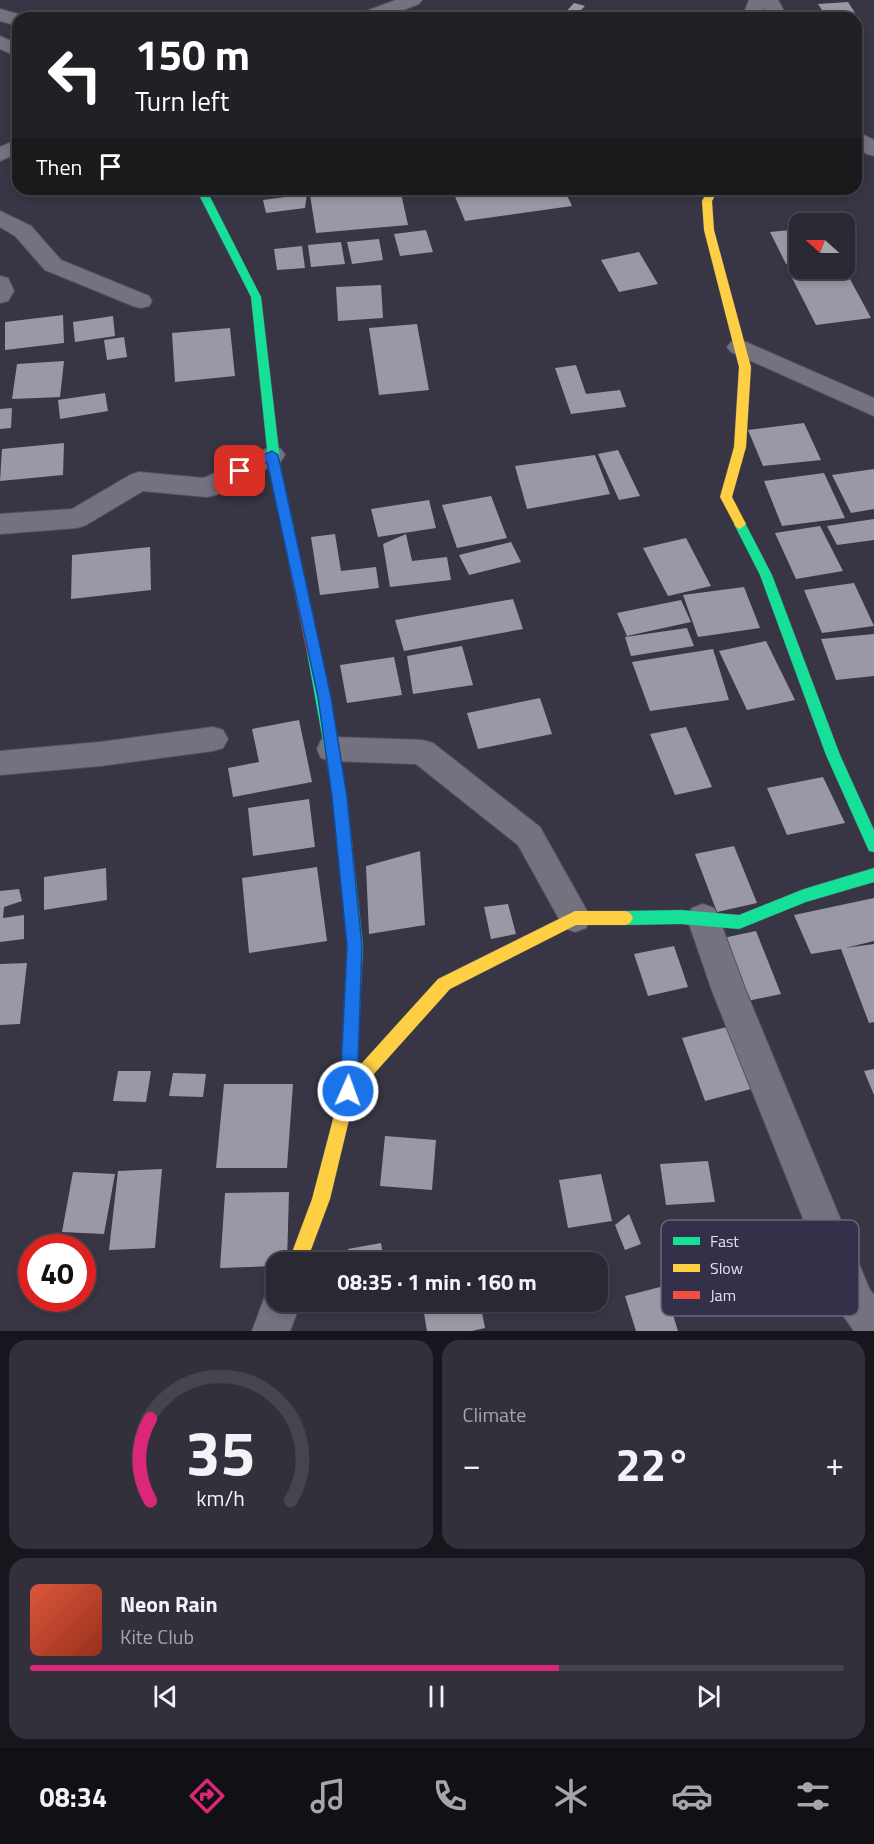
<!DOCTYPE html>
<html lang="en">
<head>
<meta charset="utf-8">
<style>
	:root { --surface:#2a2833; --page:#32303b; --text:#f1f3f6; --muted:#a5a6ac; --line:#46444e; --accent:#db2777 }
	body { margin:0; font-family:"Titillium Web",sans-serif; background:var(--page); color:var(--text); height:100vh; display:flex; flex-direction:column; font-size:22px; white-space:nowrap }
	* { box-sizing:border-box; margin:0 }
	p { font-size:20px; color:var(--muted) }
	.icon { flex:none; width:33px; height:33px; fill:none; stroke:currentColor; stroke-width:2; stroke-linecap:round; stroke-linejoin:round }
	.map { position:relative; height:1331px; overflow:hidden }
	.sheet { display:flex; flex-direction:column; gap:9px; padding:9px; background:#17161c; flex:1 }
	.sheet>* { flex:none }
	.banner { position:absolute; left:12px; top:12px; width:850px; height:183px; border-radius:18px; box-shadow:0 3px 9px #0003,0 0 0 2px var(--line); background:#202124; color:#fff; overflow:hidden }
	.needle { width:39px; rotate:291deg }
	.controls { position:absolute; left:789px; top:213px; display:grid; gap:12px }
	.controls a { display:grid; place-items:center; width:66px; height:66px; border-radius:12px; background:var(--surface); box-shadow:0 3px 9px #0003,0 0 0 2px var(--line); font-size:30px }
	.speed { position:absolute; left:18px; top:1234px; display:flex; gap:12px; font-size:30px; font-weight:700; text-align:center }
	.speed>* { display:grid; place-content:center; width:78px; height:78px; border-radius:50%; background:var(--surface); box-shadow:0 3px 9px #0003,0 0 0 2px var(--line); line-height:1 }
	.speed .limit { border:9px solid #d22; background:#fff; color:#111 }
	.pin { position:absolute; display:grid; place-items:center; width:51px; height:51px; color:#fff; margin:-26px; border-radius:12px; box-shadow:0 3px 9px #0006 }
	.me { position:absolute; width:66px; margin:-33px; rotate:2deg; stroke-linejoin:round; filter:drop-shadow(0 0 4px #0008) }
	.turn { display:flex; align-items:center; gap:21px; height:126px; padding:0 24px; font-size:27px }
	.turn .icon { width:78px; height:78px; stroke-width:2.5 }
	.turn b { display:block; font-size:42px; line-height:51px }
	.then { display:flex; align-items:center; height:57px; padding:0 24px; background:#0003; gap:12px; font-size:22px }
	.big { font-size:45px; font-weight:700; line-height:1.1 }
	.sheet .widget { flex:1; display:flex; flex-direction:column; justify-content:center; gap:9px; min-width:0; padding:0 21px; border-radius:18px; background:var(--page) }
	.sheet .dial { align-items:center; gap:0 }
	.dial svg { height:156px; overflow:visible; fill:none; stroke:var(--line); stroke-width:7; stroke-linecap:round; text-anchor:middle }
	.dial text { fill:var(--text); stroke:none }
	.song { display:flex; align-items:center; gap:18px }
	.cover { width:72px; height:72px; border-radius:9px; background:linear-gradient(135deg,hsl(10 70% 55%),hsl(10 70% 35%)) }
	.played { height:6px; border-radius:3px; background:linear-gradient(90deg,var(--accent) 65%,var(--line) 65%) }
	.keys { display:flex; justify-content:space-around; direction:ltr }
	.heat { display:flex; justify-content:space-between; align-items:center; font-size:33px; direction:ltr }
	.sheet .tiles { flex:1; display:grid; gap:9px; grid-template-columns:1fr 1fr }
	.widget:last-child { grid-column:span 2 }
	.trip { position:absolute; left:266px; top:1252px; width:342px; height:60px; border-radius:18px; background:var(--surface); box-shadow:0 3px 9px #0003,0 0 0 2px var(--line); font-weight:700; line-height:60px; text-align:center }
	.menu { display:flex; height:96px; justify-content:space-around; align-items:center; background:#111014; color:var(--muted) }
	.menu .icon { width:42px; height:42px }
	.menu .selected { color:var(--accent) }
	.menu b { font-size:27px; color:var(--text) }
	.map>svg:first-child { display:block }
</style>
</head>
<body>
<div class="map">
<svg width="874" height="1331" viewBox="0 0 874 1331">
	<rect width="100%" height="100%" fill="#383644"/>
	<path fill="#9998a4" d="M848,2L855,13L825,15L818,4Z
		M574,3L585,6L573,18L562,16Z
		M816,12L821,18H801L798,14Z
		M385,189H400L408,225L316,233L310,195Z
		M452,189H564L572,206L465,221Z
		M307,194L305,208L266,213L263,200Z
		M800,229V263L786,264L770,232Z
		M426,230L433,252L400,256L394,234Z
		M379,239L383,260L352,264L347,242Z
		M341,242L345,264L311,267L308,245Z
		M302,246L305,268L277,270L274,249Z
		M639,252L658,284L619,292L601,260Z
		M836,268H844L871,318L816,325L790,274Z
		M381,285L383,318L338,321L336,287Z
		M63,315L64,343L5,350V322Z
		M113,316L115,336L75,342L73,322Z
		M417,324L429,390L379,395L369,328Z
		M230,328L235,376L175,382L172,333Z
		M124,337L127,357L107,360L104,340Z
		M64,361L60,397L12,399L17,364Z
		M576,365L586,394L620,390L626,407L571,414L555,368Z
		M105,393L108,411L60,419L58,400Z
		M12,408L11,428L0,429V409Z
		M804,423L821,460L763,466L748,430Z
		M64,443L63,475L0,481L2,449Z
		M618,450L640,496L619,500L598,454Z
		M595,455L610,494L527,509L515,466Z
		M874,469V509L851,513L832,475Z
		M824,473L845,518L782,526L764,481Z
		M491,496L507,538L457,548L442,505Z
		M429,500L436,528L378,537L371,509Z
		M874,519V540L837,545L827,526Z
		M820,526L843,571L796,579L775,533Z
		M335,534L341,571L376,567L379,588L320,595L311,537Z
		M406,534L412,561L447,557L451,580L390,587L383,544Z
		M686,538L711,586L668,596L643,548Z
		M511,542L521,562L469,575L459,555Z
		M150,547L151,590L71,599L72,555Z
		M854,583L874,626L822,633L804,590Z
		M744,587L760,628L698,637L683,595Z
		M513,599L523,629L404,651L395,620Z
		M681,600L691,622L627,636L617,613Z
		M687,628L694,646L631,656L625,637Z
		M874,634V676L836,680L821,639Z
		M766,641L795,700L747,710L719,651Z
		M462,646L473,685L413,694L407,656Z
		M713,649L729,700L650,711L632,662Z
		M394,657L402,695L347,703L340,665Z
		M540,698L552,734L478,749L467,713Z
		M299,720L312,782L233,797L228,768L259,762L252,729Z
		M686,727L712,787L675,795L650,734Z
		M823,777L845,823L787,835L767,788Z
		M309,799L315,847L253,856L248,808Z
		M734,846L757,903L717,912L695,854Z
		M420,851L425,925L369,934L366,866Z
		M317,867L327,941L249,953L242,878Z
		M106,868L107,900L44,910V877Z
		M19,889L22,901L4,907L3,918L24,915V939L0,942V891Z
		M874,898V941L845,948L874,944V1022L869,1023L841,949L811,954L794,915Z
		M508,904L516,934L491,939L484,907Z
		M756,931L781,994L747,1001L723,938Z
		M674,946L688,987L648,996L634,954Z
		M27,963L20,1024L0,1025V964Z
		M731,1026L755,1088L705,1101L682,1038Z
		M874,1069V1095L864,1071Z
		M118,1071H151L146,1102L113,1101Z
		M173,1073L206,1074L203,1097L169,1096Z
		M224,1084H293L287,1168H216Z
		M385,1136L436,1140L432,1190L380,1186Z
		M708,1161L715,1202L666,1205L660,1164Z
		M162,1169L155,1248L109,1250L118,1171Z
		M73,1172L115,1174L104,1234L62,1232Z
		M601,1174L612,1221L568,1228L559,1180Z
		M289,1192L287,1263H276V1266L220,1268L225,1193Z
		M629,1214L641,1244L625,1250L615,1225Z
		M381,1243L384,1263H350L348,1249Z
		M664,1286L678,1331H636L625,1296Z
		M422,1302H480L485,1328L472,1331H427Z"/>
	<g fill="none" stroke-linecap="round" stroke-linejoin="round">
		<defs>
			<path id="street" d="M396,0H422L419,4L382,18H356L358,14Z
				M749,0H778L788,18H770L764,8L760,18H742Z
				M0,9L25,16L26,18H18V26L0,21Z
				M0,36L18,44V57L0,49Z
				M856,131L874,140V156L867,154L856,147Z
				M18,139V153L0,161V147Z
				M0,211L31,226L61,260L149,296L152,301L149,306L141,308L133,306L45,270L15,236L0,227Z
				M0,276L8,278L14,291L8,301L0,303Z
				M739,339L874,398V416L731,352L727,347L731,342Z
				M272,446L281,449L285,455L281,461L216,495L207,497L143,491L86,525L77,528L0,534V514L72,509L130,475L139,472L204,478Z
				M213,727L223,730L228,739L223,748L213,751L100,766L0,775V751L100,742Z
				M332,737L422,740L433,743L540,827L591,918L586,928L575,932L564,928L518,845L416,764L332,761L321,758L317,749L321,740Z
				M703,904L714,908L719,918L746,991L869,1288L874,1295V1331H854L842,1314L836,1301L712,991L687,918L692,908Z
				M276,1285V1302H301L290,1331H252L268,1288Z"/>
			<path id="fast" d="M196,189H206L261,297L281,468L275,472L269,468L251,297Z
				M740,519L744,521L772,575L840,755L874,830V852L869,851L826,755L760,575L734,524Z
				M314,647L319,648L321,652L347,797L363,946L356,1091L354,1097L348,1099L342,1097L340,1091L347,946L333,797L307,652L309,648Z
				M874,868V882L806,902L739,929L681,924L625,925L620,923L617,918L620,913L625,911L681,910L739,915L804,889Z"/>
			<path id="slow" d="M709,189H719L712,201L714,230L751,367L746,447L732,497L746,524L740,529L736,527L720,497L734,447L739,367L704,230L702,201Z
				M575,911H625L630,913L633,918L630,923L625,925H576L450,989L355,1095L330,1199L306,1263H288L312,1199L342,1085L438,979Z"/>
			<path id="jam" d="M275,464L281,468L321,652L319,656H309L307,652L269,468Z"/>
		</defs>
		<use href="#street" stroke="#54525f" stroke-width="2"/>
		<use href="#fast" stroke="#54525f" stroke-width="1"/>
		<use href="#slow" stroke="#54525f" stroke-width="1"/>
		<use href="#jam" stroke="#54525f" stroke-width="1"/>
		<use href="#street" fill="#74727f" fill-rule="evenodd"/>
		<use href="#fast" fill="#16e098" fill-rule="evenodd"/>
		<use href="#slow" fill="#ffcf43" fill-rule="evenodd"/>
		<use href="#jam" fill="#f24e42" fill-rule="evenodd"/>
	</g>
	<path fill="#1a73e8" stroke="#114b97" stroke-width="1.5" d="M272,451L278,455L331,697L347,797L362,946L357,1091L354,1097L348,1099L342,1097L340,1091L347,946L332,797L318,697L267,462L240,476L233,471L235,468Z"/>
	<rect x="661" y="1220" width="198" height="96" rx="9" fill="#33304a" stroke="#67657c" stroke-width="1.5"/>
	<rect x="673" y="1237" width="27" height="8" fill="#16e098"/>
	<rect x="673" y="1264" width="27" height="8" fill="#ffcf43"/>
	<rect x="673" y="1291" width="27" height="8" fill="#f24e42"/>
	<g font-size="16" fill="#e0dff0">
		<text x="710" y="1247">Fast</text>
		<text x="710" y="1274">Slow</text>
		<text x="710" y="1301">Jam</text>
	</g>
</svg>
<div class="controls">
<a><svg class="needle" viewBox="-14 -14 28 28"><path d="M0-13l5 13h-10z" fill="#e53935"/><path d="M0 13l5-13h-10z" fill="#a5a6ac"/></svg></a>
</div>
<div class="speed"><div class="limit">40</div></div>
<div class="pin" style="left:240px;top:471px;background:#d93025"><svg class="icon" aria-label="arrive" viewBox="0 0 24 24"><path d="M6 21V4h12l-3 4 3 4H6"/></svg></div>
<svg class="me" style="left:348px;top:1091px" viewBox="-20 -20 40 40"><circle r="17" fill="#1a73e8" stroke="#fff" stroke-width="3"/><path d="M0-11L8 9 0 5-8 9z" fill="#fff"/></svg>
<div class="trip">08:35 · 1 min · 160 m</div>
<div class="banner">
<div class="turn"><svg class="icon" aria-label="left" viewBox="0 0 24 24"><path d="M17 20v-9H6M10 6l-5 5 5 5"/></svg><div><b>150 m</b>Turn left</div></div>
<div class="then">Then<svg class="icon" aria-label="arrive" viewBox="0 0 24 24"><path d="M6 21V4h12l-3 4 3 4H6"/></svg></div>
</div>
</div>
<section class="sheet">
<div class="tiles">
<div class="widget dial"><svg viewBox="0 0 100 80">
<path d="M14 69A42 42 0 1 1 86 69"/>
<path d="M14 69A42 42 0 0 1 14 27" stroke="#db2777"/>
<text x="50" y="56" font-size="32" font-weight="700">35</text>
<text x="50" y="72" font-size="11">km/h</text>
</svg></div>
<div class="widget"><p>Climate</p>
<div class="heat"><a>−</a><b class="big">22°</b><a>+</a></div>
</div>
<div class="widget">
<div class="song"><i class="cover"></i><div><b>Neon Rain</b><p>Kite Club</p></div></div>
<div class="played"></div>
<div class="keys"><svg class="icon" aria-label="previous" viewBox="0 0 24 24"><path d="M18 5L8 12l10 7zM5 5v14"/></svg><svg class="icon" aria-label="pause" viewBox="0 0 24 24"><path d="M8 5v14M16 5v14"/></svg><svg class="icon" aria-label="next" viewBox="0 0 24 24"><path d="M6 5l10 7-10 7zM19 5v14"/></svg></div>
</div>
</div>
</section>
<nav class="menu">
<b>08:34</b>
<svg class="icon selected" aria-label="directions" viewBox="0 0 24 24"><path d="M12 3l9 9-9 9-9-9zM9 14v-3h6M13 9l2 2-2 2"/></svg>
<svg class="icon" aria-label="music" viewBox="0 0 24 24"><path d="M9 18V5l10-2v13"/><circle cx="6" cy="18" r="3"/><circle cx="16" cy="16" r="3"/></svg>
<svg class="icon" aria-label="phone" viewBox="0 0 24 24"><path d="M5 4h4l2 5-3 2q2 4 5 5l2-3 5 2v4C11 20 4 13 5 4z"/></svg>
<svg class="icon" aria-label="climate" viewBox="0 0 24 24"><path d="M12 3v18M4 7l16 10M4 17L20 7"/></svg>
<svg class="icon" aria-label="car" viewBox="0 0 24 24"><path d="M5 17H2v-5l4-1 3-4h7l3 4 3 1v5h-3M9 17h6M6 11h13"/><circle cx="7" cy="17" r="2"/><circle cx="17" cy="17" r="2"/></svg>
<svg class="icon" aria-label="filters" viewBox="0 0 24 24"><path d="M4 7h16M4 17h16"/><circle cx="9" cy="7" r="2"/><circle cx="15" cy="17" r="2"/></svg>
</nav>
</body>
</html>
